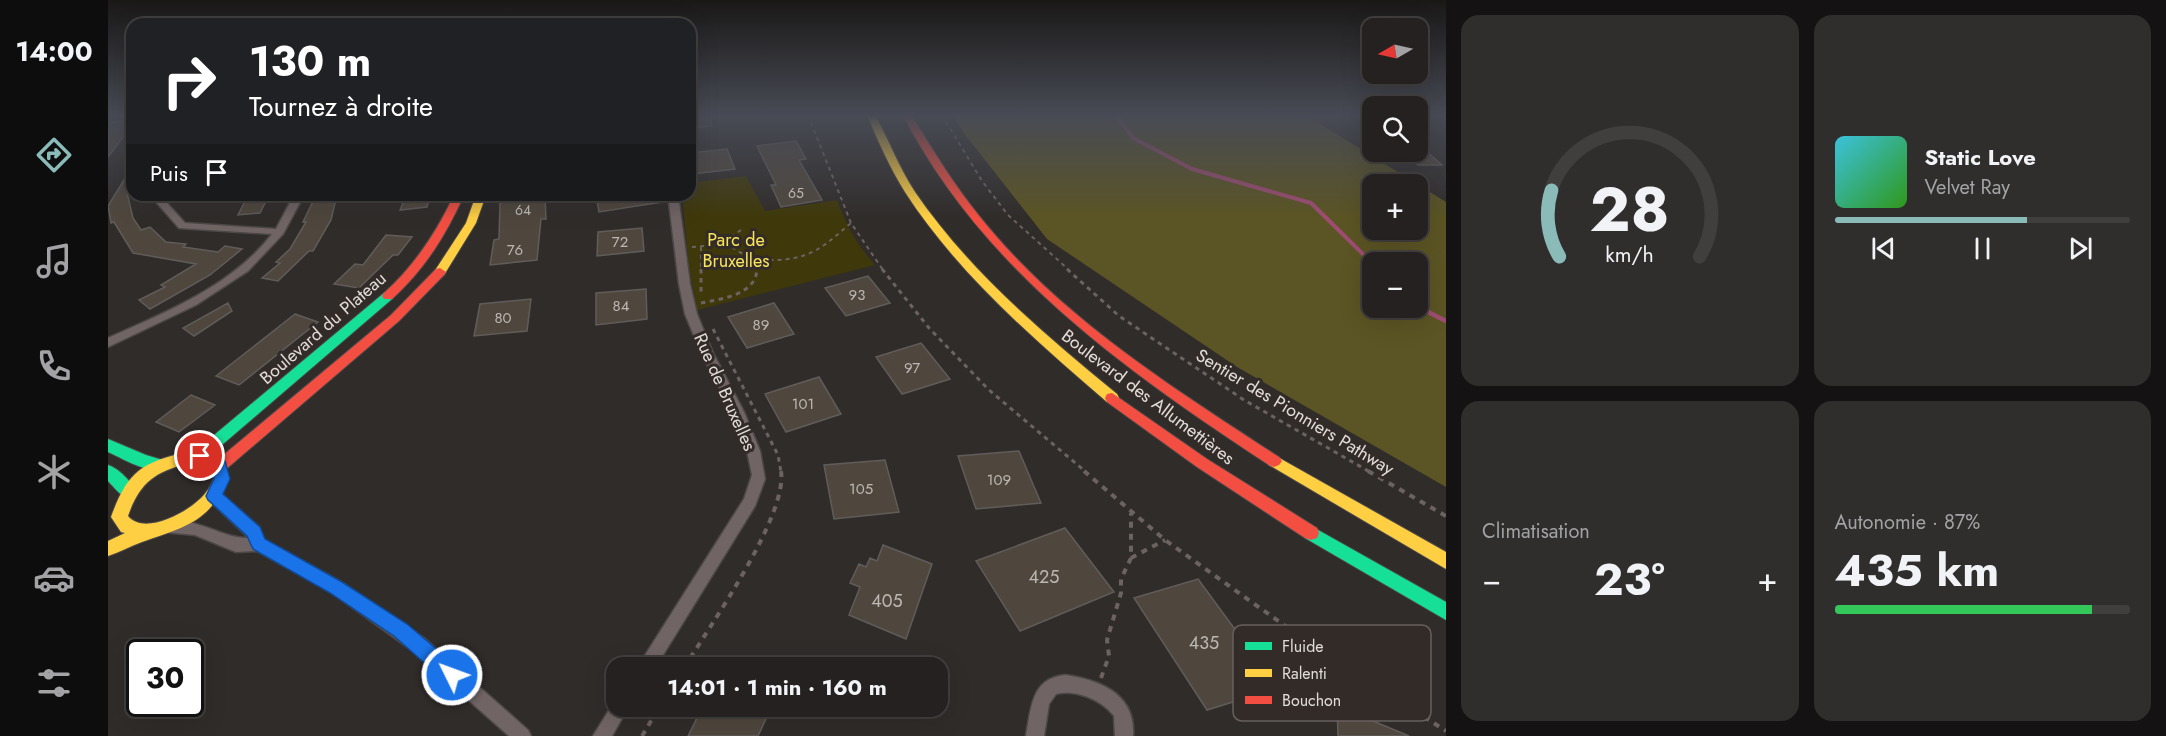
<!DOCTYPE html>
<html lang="fr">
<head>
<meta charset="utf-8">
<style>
	:root { --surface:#242120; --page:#302e2d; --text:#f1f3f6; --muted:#a3a3a5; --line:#413e3e; --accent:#8bbbb9 }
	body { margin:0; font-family:Jost,sans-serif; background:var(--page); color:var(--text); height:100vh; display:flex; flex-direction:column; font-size:22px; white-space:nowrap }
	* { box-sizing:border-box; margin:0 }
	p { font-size:20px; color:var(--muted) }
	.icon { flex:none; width:33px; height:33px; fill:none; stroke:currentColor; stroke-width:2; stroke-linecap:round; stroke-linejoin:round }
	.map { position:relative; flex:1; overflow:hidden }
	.drawer { display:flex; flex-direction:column; gap:15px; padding:15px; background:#141212; width:720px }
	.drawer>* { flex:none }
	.hud { position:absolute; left:18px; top:18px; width:570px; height:183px; border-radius:18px; box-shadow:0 6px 24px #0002,0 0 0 2px var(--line); background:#202124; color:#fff; overflow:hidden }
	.needle { width:39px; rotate:261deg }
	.controls { position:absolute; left:1254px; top:18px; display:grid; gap:12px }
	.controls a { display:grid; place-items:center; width:66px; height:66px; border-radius:12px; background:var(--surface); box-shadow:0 6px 24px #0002,0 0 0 2px var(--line); font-size:30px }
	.speed { position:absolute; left:18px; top:639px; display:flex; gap:12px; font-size:30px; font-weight:700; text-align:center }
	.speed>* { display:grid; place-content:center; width:78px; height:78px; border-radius:50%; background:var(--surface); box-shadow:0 6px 24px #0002,0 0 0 2px var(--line); line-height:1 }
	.speed .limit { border:3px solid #111; border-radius:9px; background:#fff; color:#111 }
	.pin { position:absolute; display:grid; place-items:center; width:51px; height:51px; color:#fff; margin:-26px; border:3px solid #fff; border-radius:50%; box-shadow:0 2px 6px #0007 }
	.me { position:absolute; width:66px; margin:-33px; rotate:312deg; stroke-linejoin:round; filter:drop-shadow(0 0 4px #0008) }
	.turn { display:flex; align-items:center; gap:21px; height:126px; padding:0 24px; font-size:27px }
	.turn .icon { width:78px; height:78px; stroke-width:2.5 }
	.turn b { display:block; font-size:42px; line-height:51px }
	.then { display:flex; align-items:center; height:57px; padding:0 24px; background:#0003; gap:12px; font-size:22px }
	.big { font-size:45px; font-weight:700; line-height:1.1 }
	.drawer .widget { flex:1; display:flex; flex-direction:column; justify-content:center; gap:9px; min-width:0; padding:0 21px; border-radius:18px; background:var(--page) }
	.drawer .dial { align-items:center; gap:0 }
	.dial svg { height:156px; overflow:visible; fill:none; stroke:var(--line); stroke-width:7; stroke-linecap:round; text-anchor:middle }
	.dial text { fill:var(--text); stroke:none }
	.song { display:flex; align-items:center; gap:18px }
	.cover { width:72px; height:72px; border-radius:9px; background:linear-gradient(135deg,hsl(190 70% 55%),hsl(110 70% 35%)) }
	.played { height:6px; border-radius:3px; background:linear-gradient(90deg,var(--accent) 65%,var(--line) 65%) }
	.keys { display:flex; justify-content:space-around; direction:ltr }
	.heat { display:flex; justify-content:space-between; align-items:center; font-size:33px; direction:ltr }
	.charge { height:9px; border-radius:4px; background:linear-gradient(90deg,#34c759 87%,var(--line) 0) }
	.drawer .tiles { flex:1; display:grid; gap:15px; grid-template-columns:repeat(2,1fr) }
	.trip { position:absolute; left:498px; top:657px; width:342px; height:60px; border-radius:18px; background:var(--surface); box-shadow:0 6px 24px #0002,0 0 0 2px var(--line); font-weight:700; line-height:60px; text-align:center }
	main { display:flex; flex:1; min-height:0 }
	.menu { display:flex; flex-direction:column; width:108px; justify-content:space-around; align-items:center; background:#0e0d0d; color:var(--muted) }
	.menu .icon { width:42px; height:42px }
	.menu .on { color:var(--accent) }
	.menu b { font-size:27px; color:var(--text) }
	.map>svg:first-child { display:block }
</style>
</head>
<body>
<main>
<nav class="menu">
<b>14:00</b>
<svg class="icon on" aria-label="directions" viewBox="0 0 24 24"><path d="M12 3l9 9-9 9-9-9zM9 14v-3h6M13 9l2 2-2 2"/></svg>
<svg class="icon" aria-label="music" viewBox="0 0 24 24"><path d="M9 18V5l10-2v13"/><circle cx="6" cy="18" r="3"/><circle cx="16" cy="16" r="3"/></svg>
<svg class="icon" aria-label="phone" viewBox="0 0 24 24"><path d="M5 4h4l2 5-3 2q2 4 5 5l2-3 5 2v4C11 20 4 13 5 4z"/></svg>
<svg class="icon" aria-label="climate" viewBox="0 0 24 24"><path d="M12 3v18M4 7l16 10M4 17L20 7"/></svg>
<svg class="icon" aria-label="car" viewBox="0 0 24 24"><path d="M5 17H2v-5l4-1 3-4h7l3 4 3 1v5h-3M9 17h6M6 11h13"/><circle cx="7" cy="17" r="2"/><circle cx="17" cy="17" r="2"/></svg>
<svg class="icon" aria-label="filters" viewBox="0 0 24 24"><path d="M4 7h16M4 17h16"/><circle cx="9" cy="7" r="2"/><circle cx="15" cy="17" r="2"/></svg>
</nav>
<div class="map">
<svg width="1338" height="736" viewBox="0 0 1338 736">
	<rect width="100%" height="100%" fill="#302c2a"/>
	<path fill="#3f380b" d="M638,176L657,211L729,200C738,225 749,245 767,265L589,310L581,268L574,195H582V183Z"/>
	<path fill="#5b5424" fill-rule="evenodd" d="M845,115H1198L1338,202V487L1129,367L939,239L855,132ZM1264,184H1310V230H1264ZM1264,262H1310V308H1264Z"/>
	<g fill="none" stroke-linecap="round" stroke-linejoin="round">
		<path stroke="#9e4d71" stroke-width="4" d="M1008,115L1025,138L1084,169L1203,203L1264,263"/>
		<path stroke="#9e4d71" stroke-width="4.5" d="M1310,302L1322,313L1338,321"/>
	</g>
	<path fill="#4f473d" stroke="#5f5c5a" stroke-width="1.5" d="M582,115H600L604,126L582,129Z
		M24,120V125L0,157V127L3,122Z
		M688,141L698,159L691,160L714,200L673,207L663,185H668L649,146Z
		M1310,144L1334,165H1310L1295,152H1310Z
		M619,149L627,169L585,174L582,153Z
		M16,180L25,218L33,230L42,227L58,242L78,244L75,247L110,252L117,246L134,249L102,275L42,309L31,300L57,287L53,285L88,264L25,253L6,222L3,223L0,206Z
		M140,195H161L152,213L130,215Z
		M208,195H229L223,220L205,251H201L170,281L154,278L172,263L168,262L182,249L198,222H195Z
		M298,195H322L319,207L292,210Z
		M488,195H554V202L491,212Z
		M437,196L438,219H433L429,260L382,265L386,240L391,239L392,202Z
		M534,228L536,251L489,256L490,232Z
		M278,235L304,237L290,255H285L251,288L226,284L247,264L255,265Z
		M760,276L782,303L738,316L717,288Z
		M538,289L539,319L488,325V293Z
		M423,299L419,331L366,336L372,304Z
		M120,303L124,311L86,336L75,328Z
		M666,303L686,334L639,348L620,317Z
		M187,314L210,322L131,385L108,376Z
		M813,343L842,379L794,394L768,357Z
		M711,377L733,414L678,432L657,394Z
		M83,395L107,405L71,432L48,422Z
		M911,451L933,503L868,509L850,456Z
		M777,460L791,512L726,519L716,465Z
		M957,528L1006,592L912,631L868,561Z
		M775,545L824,564L798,639L741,615L752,587L742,583L751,564L758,567L762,558L769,561Z
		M1090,579L1170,688L1099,710L1026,598Z
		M595,706H664L650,736H580Z
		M1229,706L1301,736H1230Z"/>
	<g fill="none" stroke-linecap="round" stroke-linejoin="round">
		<defs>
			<path id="street" d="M50,195H60L59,203L77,223L168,229L186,195H196L175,234L140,271L88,305L0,347V338C58,312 124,286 164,234L71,228L49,203Z
				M560,195H570L582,284L589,314L605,353L636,412L652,451L657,479L647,506L547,668H529L636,499L644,475L639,451L624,412L593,353L577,314L571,284Z
				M106,490L111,492L151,527L156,540L233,582L317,639L420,730L423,736H401L305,651L223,592L149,551L128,552L87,535L55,532L53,528L55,524C85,513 112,539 141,538L101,500L99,496L101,492Z
				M957,675C993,680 1028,695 1025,736H1007L1006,716C994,700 968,689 948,694L941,704L936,736H918C923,709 923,678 957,675Z
				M508,699V706H521L504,736H485Z"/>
			<path id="fast" d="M280,292L286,296L284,299L115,444L76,463L71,465L66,463L63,459L66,455L105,436L276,293Z
				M0,439L38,455L58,461L61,465L58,469C41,475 16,459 0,452Z
				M0,465C10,468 23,481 28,491L26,496C14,500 8,489 0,481Z
				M1203,526L1338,602V620L1197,538L1195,533L1197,528Z"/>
			<path id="slow" d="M759,115H767C781,140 791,168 807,192C861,271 936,334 1009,394L1011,398L1009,402H999C926,339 850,274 797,192C782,168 770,141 759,115Z
				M368,195H378L368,223L336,275H328L326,272L358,223Z
				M78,452L97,453L115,462L121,478C100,523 79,526 34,542C23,546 12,552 0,556V541L17,533L13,532L3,517C19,473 32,463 78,452ZM78,464L95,465L103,470L106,478C104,482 102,488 99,491C86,510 37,537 20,516C31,484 46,472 78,464Z
				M1166,455L1338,552V569L1161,465L1158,461L1161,457Z"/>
			<path id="jam" d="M795,115H803C825,150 846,185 872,217C952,317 1065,388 1171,457L1174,461L1171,465L1166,467L1161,465C1018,371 875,270 795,115Z
				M346,195H356C338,235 317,269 284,299H276L274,296L276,293C307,265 328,233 346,195Z
				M332,268L338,272L336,275L291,321L117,470L112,472L107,470L104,466L107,462L283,315L328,269Z
				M1004,393L1099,459L1209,528L1211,533L1209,538L1203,540L1197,538L1089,467L999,402L997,398L999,394Z"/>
		</defs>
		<use href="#street" stroke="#4b4847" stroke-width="3"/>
		<use href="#fast" stroke="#4b4847" stroke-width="2"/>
		<use href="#slow" stroke="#4b4847" stroke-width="2"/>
		<use href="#jam" stroke="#4b4847" stroke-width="2"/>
		<path stroke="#6c6361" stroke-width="2" stroke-dasharray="4 4" stroke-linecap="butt" d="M700,115L743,223L775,270
			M834,115L874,181L900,215L961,270
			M633,230L623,237L621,244C641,265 685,264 710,249C722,242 732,232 743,223
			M584,247L621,244
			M593,247V270
			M647,258L649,270"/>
		<path stroke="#6c6361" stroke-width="3" stroke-dasharray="4.5 4.5" stroke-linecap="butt" d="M593,269V292
			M774,269L821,328L881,390L978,472
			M959,269L1011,316L1136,400L1262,472
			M593,303C613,299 648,295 649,269
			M605,329L670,455L673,472"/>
		<path stroke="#6c6361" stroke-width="4" stroke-dasharray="6 6" stroke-linecap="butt" d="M976,471L1057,540L1194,638L1338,731
			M1260,471L1338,516
			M1023,558L1057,540
			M576,668C601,627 680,516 673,471
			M993,678L1001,656L999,640L1013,593V579L1023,558V513
			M534,736L552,706"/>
		<use href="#street" fill="#716464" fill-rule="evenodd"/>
		<use href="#fast" fill="#16e098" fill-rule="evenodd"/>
		<use href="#slow" fill="#ffcf43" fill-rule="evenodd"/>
		<use href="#jam" fill="#f24e42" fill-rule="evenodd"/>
	</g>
	<linearGradient id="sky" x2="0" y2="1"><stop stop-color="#1a1817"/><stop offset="0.53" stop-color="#484b55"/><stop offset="1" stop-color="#484b55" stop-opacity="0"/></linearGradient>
	<rect width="1338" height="218" fill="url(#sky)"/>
	<path fill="#1a73e8" stroke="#114b97" stroke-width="1.5" d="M92,450L106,453L117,461L122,479L115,494L152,527L157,539L234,582L299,624L351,668L354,675L351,682L344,685L338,682L286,636L222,593L145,549L139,536L100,500L98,496L106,479L104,469L86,461L84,456L86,452Z"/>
	<g text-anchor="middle" stroke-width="6" stroke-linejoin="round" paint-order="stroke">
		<g font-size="14" fill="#bcb7b2">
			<text x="688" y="198">65</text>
			<text x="415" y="215">64</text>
		</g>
		<g font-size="15" fill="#bcb7b2">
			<text x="512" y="247">72</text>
			<text x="407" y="255">76</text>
			<text x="749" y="300">93</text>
			<text x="513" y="311">84</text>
			<text x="395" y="323">80</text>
			<text x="653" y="330">89</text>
			<text x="804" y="373">97</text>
			<text x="695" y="409">101</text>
			<text x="891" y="485">109</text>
			<text x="753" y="494">105</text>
		</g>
		<g font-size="18" fill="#f9e55c" stroke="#322b28">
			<text x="628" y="246">Parc de<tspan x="628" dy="21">Bruxelles</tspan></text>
		</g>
		<g font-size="18" fill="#e1dcd9" stroke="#322b28">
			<text transform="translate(215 328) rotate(-41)" y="6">Boulevard du Plateau</text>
			<text transform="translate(617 392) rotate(66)" y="6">Rue de Bruxelles</text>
			<text transform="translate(1040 397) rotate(37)" y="6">Boulevard des Allumettières</text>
			<text transform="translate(1187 412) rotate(31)" y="6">Sentier des Pionniers Pathway</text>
		</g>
		<g font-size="18" fill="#bcb7b2">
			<text x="936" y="583">425</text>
			<text x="779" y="607">405</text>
			<text x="1096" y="649">435</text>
		</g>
	</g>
	<rect x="1125" y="625" width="198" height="96" rx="9" fill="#322b28" stroke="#67605d" stroke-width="1.5"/>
	<rect x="1137" y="642" width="27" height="8" fill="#16e098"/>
	<rect x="1137" y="669" width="27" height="8" fill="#ffcf43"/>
	<rect x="1137" y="696" width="27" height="8" fill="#f24e42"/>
	<g font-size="16" fill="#e1dcd9">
		<text x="1174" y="652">Fluide</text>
		<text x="1174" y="679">Ralenti</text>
		<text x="1174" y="706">Bouchon</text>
	</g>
</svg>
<div class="controls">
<a><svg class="needle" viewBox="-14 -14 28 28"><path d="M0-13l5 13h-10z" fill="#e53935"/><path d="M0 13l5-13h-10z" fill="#a3a3a5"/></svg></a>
<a><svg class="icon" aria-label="search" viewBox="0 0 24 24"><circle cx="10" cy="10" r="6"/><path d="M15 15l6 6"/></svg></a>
<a>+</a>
<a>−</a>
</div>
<div class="speed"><div class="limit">30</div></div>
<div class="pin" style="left:92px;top:456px;background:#d93025"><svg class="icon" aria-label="arrive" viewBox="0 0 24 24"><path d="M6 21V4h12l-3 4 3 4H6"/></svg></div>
<svg class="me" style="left:344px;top:675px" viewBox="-20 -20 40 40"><circle r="17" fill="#1a73e8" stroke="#fff" stroke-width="3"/><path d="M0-11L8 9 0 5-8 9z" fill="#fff"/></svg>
<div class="trip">14:01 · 1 min · 160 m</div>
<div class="hud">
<div class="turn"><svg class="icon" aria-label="right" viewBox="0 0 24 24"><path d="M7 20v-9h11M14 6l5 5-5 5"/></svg><div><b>130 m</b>Tournez à droite</div></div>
<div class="then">Puis<svg class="icon" aria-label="arrive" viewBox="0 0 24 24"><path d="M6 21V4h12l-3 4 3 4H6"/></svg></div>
</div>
</div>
<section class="drawer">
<div class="tiles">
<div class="widget dial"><svg viewBox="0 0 100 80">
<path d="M14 69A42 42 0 1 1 86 69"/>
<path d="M14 69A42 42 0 0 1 10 35" stroke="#8bbbb9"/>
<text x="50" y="56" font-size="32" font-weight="700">28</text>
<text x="50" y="72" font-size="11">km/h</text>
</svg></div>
<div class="widget">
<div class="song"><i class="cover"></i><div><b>Static Love</b><p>Velvet Ray</p></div></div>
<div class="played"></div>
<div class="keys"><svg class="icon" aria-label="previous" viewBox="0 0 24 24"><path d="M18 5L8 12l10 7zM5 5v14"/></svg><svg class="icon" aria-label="pause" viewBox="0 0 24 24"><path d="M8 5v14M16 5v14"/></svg><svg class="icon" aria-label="next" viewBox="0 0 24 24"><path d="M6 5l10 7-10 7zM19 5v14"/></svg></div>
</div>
<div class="widget"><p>Climatisation</p>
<div class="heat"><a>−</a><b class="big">23°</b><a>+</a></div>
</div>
<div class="widget"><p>Autonomie · 87%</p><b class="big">435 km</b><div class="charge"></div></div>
</div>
</section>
</main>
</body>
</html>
